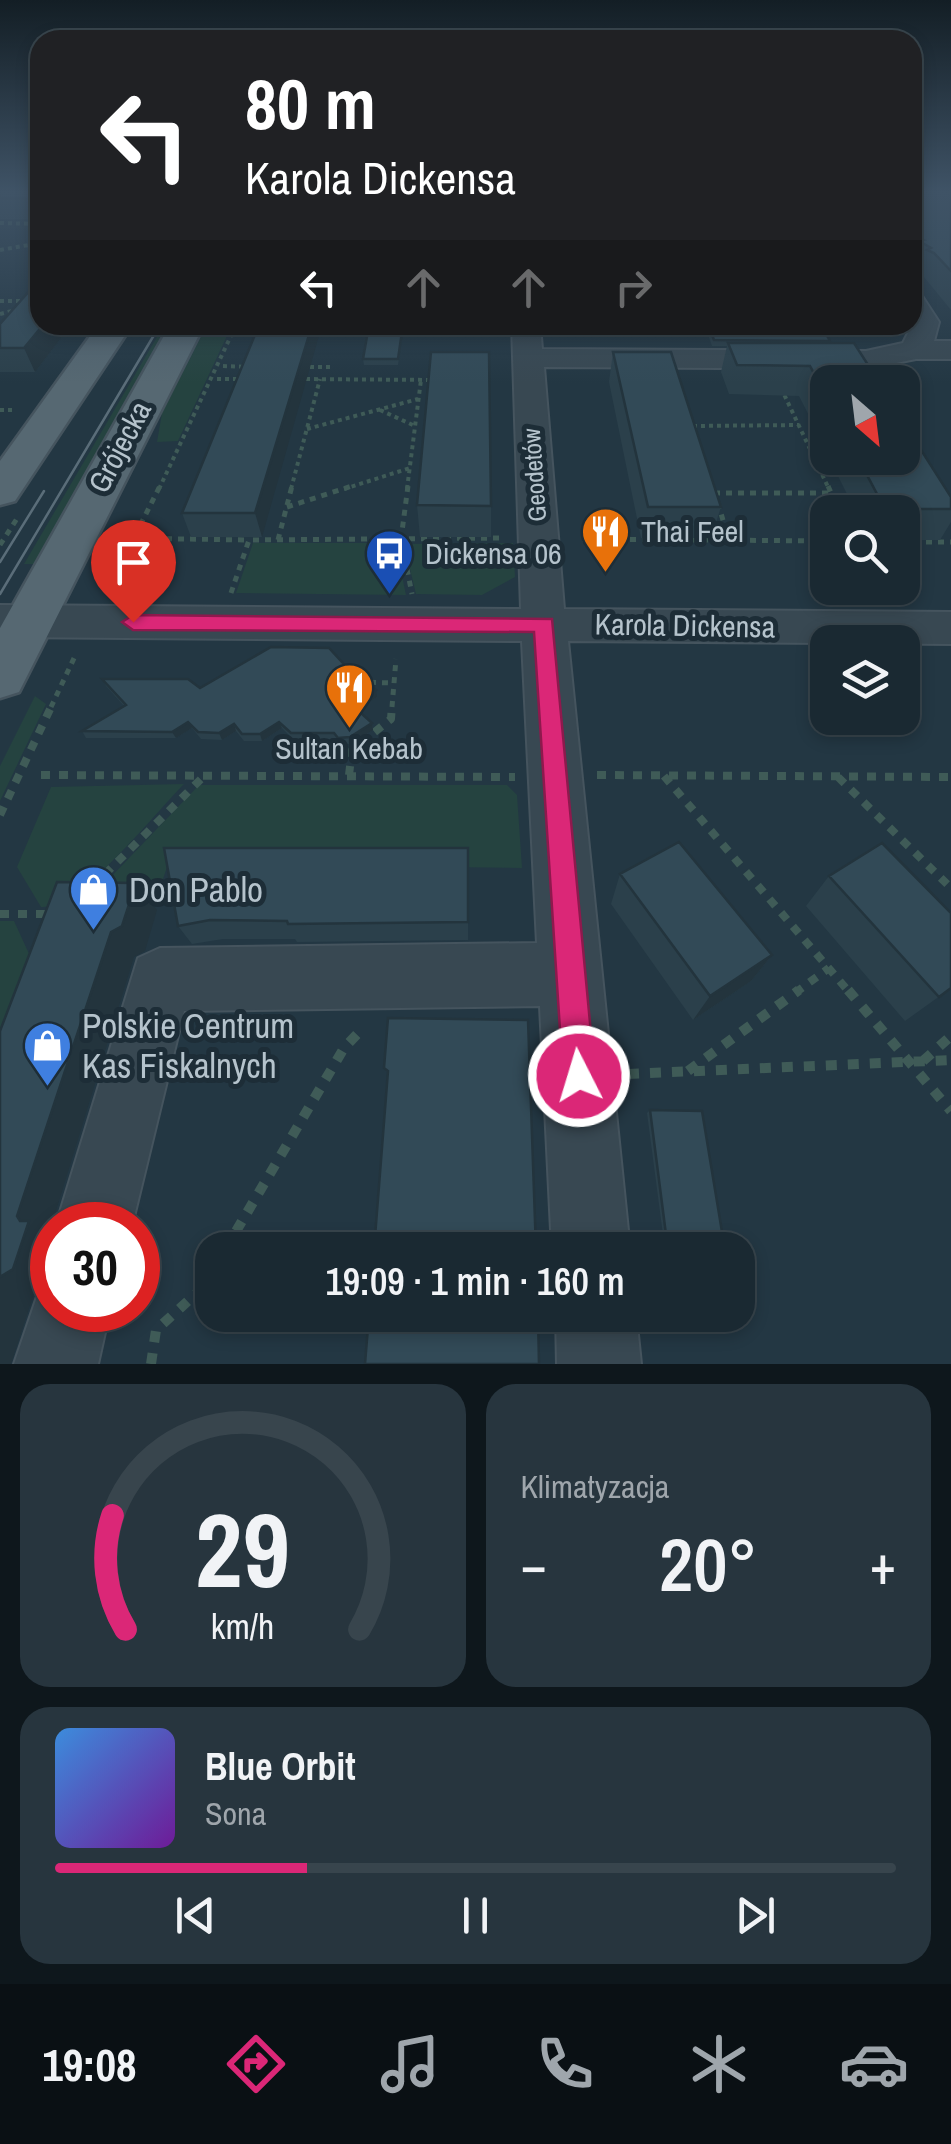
<!DOCTYPE html>
<html lang="pl">
<head>
<meta charset="utf-8">
<style>
	:root { --surface:#1a2932; --page:#27353e; --text:#f1f3f6; --muted:#9fa6ac; --line:#38454d; --accent:#db2777 }
	body { margin:0; font-family:"Archivo Narrow",sans-serif; background:var(--page); color:var(--text); height:100vh; display:flex; flex-direction:column; font-size:38px; white-space:nowrap }
	* { box-sizing:border-box; margin:0 }
	p { font-size:32px; color:var(--muted) }
	.icon { flex:none; width:55px; height:55px; fill:none; stroke:currentColor; stroke-width:2; stroke-linecap:round; stroke-linejoin:round }
	.map { position:relative; height:1364px; overflow:hidden }
	.drawer { display:flex; flex-direction:column; gap:20px; padding:20px; background:#0e171c; flex:1 }
	.drawer>* { flex:none }
	.top-card { position:absolute; left:30px; top:30px; width:892px; height:305px; border-radius:30px; box-shadow:0 5px 15px #0003,0 0 0 2px var(--line); background:#202124; color:#fff; overflow:hidden }
	.needle { width:65px; rotate:152deg }
	.fabs { position:absolute; left:810px; top:365px; display:grid; gap:20px }
	.fabs a { display:grid; place-items:center; width:110px; height:110px; border-radius:20px; background:var(--surface); box-shadow:0 5px 15px #0003,0 0 0 2px var(--line); font-size:50px }
	.speed { position:absolute; left:30px; top:1202px; display:flex; gap:20px; font-size:50px; font-weight:700; text-align:center }
	.speed>* { display:grid; place-content:center; width:130px; height:130px; border-radius:50%; background:var(--surface); box-shadow:0 5px 15px #0003,0 0 0 2px var(--line); line-height:1 }
	.speed .limit { border:15px solid #d22; background:#fff; color:#111 }
	.pin { position:absolute; display:grid; place-items:center; width:85px; height:85px; color:#fff; margin:-102px -42px; border-radius:50% 50% 50% 0; rotate:-45deg; box-shadow:0 0 10px #0007 }
	.pin .icon { rotate:45deg }
	.me { position:absolute; width:110px; margin:-55px; rotate:355deg; stroke-linejoin:round; filter:drop-shadow(0 0 8px #0008) }
	.turn { display:flex; align-items:center; gap:35px; height:210px; padding:0 50px; font-size:45px }
	.turn .icon { width:130px; height:130px; stroke-width:2.5 }
	.turn b { display:block; font-size:70px; line-height:85px }
	.lanes { display:flex; align-items:center; height:95px; padding:0 50px; background:#0003; justify-content:center; gap:50px; direction:ltr }
	.lanes .off { opacity:.35 }
	.big { font-size:75px; font-weight:600; line-height:1.1 }
	.drawer .card { flex:1; display:flex; flex-direction:column; justify-content:center; gap:15px; min-width:0; padding:0 35px; border-radius:30px; background:var(--page) }
	.drawer .dial { align-items:center; gap:0 }
	.dial svg { height:260px; overflow:visible; fill:none; stroke:var(--line); stroke-width:7; stroke-linecap:round; text-anchor:middle }
	.dial text { fill:var(--text); stroke:none }
	.song { display:flex; align-items:center; gap:30px }
	.cover { width:120px; height:120px; border-radius:15px; background:linear-gradient(135deg,hsl(210 70% 55%),hsl(280 70% 35%)) }
	.played { height:10px; border-radius:5px; background:linear-gradient(90deg,var(--accent) 30%,var(--line) 30%) }
	.keys { display:flex; justify-content:space-around; direction:ltr }
	.heat { display:flex; justify-content:space-between; align-items:center; font-size:55px; direction:ltr }
	.drawer .tiles { flex:1; display:grid; gap:20px; grid-template-columns:1fr 1fr }
	.card:last-child { grid-column:span 2 }
	.trip { position:absolute; left:195px; top:1232px; width:560px; height:100px; border-radius:30px; background:var(--surface); box-shadow:0 5px 15px #0003,0 0 0 2px var(--line); font-weight:600; line-height:100px; text-align:center }
	.tabs { display:flex; height:160px; justify-content:space-around; align-items:center; background:#0a1014; color:var(--muted) }
	.tabs .icon { width:70px; height:70px }
	.tabs .active { color:var(--accent) }
	.tabs b { font-size:45px; color:var(--text) }
	.map>svg:first-child { display:block }
</style>
</head>
<body>
<div class="map">
<svg width="951" height="1364" viewBox="0 0 951 1364">
	<rect width="100%" height="100%" fill="#233743"/>
	<path fill="#254340" d="M164,325H172L34,564H24Z
		M207,325H232L178,441L157,442L162,413Z
		M253,543H395L406,595L236,593Z
		M513,543L515,577L482,595L416,594L404,544Z
		M35,696L46,704L0,801V766Z
		M184,784C156,812 79,910 41,907L17,867L51,787Z
		M199,785H507L517,795L522,868L168,864L154,906L84,905Z
		M0,921H14L36,969L0,1046Z"/>
	<g fill="none" stroke-linecap="round" stroke-linejoin="round">
		<defs>
			<path id="minor" d="M912,294L922,296L939,322L934,341H951V359H916L866,369L544,367L564,609L951,612V644L568,641L630,1250H552L540,1006L184,1011L132,1225H56L138,958L160,948L537,943L522,641L0,637V605L521,609L512,325H540L542,349L866,351L903,343L912,325Z
				M52,1277V1310H110L98,1364H14L42,1282Z
				M556,1315H636L641,1364H557Z"/>
			<path id="major" d="M98,325H132L15,501L0,505V461Z
				M170,325H204L19,692L0,698V628Z"/>
		</defs>
		<use href="#minor" stroke="#45545e" stroke-width="4"/>
		<use href="#major" stroke="#45545e" stroke-width="5"/>
		<path stroke="#3f5b57" stroke-width="4" stroke-dasharray="4 4" stroke-linecap="butt" d="M0,223L40,224
			M0,250L40,243
			M0,301H40
			M0,314L16,310
			M408,325L407,330H422
			M223,366L249,367
			M302,367H331
			M217,379H241
			M298,379L436,380
			M781,388L829,489
			M0,410H16
			M380,410L415,426
			M693,426L799,425
			M307,429L418,399
			M159,489L236,325
			M291,489L320,379
			M344,489L410,468
			M407,489L421,380"/>
		<path stroke="#3f5b57" stroke-width="5" stroke-dasharray="6 6" stroke-linecap="butt" d="M408,486L401,539L412,594
			M828,486L840,512
			M714,493H831
			M718,503L729,541
			M287,507L352,486
			M118,538L249,540
			M582,539L828,541
			M278,540L292,486
			M902,542H951
			M0,545L18,517
			M111,583L143,584
			M108,589L160,486
			M231,593L249,540L505,538
			M358,682L394,683
			M51,707L76,654
			M392,707L396,659"/>
		<path stroke="#3f5b57" stroke-width="8" stroke-dasharray="9 9" stroke-linecap="butt" d="M41,775L515,777
			M349,775L352,750L391,719L392,705
			M597,775L951,777
			M664,776L850,993
			M838,777L951,888
			M0,815L52,705
			M92,887L204,776
			M0,914H51
			M795,993L829,968"/>
		<path stroke="#3f5b57" stroke-width="10" stroke-dasharray="11 11" stroke-linecap="butt" d="M848,990L951,1111
			M923,1061L951,1036
			M688,1071L799,990
			M628,1074L951,1060
			M225,1250L344,1048L364,1027
			M151,1364L156,1330L199,1291L212,1269"/>
		<use href="#minor" fill="#384852" fill-rule="evenodd"/>
		<use href="#major" fill="#566872" fill-rule="evenodd"/>
		<path stroke="#5a6d79" stroke-width="2.5" d="M0,562L44,491
			M0,594L160,325"/>
	</g>
	<path fill="#2b404b" d="M0,192H40V219H0Z
		M912,192H951V310L924,277L917,274L918,271L912,268Z
		M0,324L40,325H71L35,372H0Z
		M259,325L262,537H191L182,513Z
		M369,325H404L398,365H364L363,359Z
		M707,325H718L830,341L828,382V453L799,396L729,394L721,372L727,346H712L706,329Z
		M613,352L721,507L711,538H641L609,382Z
		M829,458H902L951,509V522L940,540H902V512H856Z
		M417,505L491,506V537H420Z
		M353,674L377,697L357,710L372,723L373,730L351,744H340L336,740L293,739L282,728L262,741H244L236,731L222,740L201,739L192,728L176,738H86L82,731L124,706L106,686L102,679L200,688Z
		M468,848V940L297,942L295,939H223L192,944L178,926Z
		M620,874L772,955L751,981L693,1020L611,904Z
		M829,876L951,988L905,1021L806,906Z
		M650,1110L725,1250H665L647,1113Z"/>
	<path fill="#23343d" d="M43,325H71L35,372L24,348Z
		M312,325H322L262,537L255,513Z
		M376,690L377,697L354,712L352,705Z
		M188,722L192,728L176,738L172,732Z
		M279,722L282,728L262,741L260,734Z
		M372,723L373,730L351,744L350,737Z
		M234,724L236,731L222,740L219,733Z
		M136,883L157,910L145,951L134,957L52,1224V1267L50,1274L38,1281L11,1364H0V1277L20,1221L17,1216L111,932Z
		M772,955L751,981L693,1020L710,996Z"/>
	<path fill="#324a57" stroke="#23343d" stroke-width="2.5" d="M0,192H40V199L0,198Z
		M912,192H951V271L934,253L927,250L931,248L919,241L923,240L915,237L919,236L912,230Z
		M40,279V325H43L24,348H0V324Z
		M259,325H312L255,513H182Z
		M369,325H403L398,359H363Z
		M708,325L726,327H808L810,325H821L830,341L714,340Z
		M728,343H854L879,382H828V400L810,366L737,365Z
		M431,352H489L491,506L417,505Z
		M613,352H671L721,507H648Z
		M902,420L951,497V509H885L858,458H902Z
		M271,647L329,648L353,674L376,690L352,705L372,723L350,737L338,738L334,733H291L279,722L260,734H242L234,724L219,733L198,732L188,722L172,732L82,731L126,705L102,679H188L200,688Z
		M679,842L772,955L710,996L620,874Z
		M882,843L951,913V988L939,997L829,876Z
		M164,848H468V922L288,924L287,921L210,920L178,926Z
		M57,882L136,883L122,926L111,932L17,1216L20,1221H29L13,1269L0,1277V1031Z
		M388,1018L528,1020L536,1250H374L388,1071L384,1068Z
		M650,1110L702,1111L725,1250H668Z
		M369,1315H538L539,1364H365Z"/>
	<linearGradient id="sky" x2="0" y2="1"><stop stop-color="#131e25"/><stop offset="0.5" stop-color="#3f5366"/><stop offset="1" stop-color="#3f5366" stop-opacity="0"/></linearGradient>
	<rect width="951" height="383" fill="url(#sky)"/>
	<path fill="#db2777" stroke="#8e194d" stroke-width="2.5" d="M133,615L552,619L595,1076L591,1087L579,1092L567,1087L563,1076L534,632L133,630L122,622Z"/>
	<defs>
		<symbol id="restaurant-pin" viewBox="-11 -11 22 30"><path d="M0 17L-7.5 6A9.5 9.5 0 1 1 7.5 6Z" fill="#e8710a" stroke="#1d2d37"/><path d="M-5-6h1v4h1v-4h1v4h1v-4h1v5L-1.5 .5V6h-2V.5L-5-1ZM5-6V6H3V1.5H1.5Q1.5-4 5-6Z" fill="#fff"/></symbol>
		<symbol id="bus-pin" viewBox="-11 -11 22 30"><path d="M0 17L-7.5 6A9.5 9.5 0 1 1 7.5 6Z" fill="#1a4fb4" stroke="#1d2d37"/><path d="M-5-6H5V4H4V6H2V4H-2V6H-4V4H-5ZM-3.5-4V0h7V-4ZM-3.5 1.2v1.5H-2V1.2ZM2 1.2v1.5H3.5V1.2Z" fill="#fff"/></symbol>
		<symbol id="shop-pin" viewBox="-11 -11 22 30"><path d="M0 17L-7.5 6A9.5 9.5 0 1 1 7.5 6Z" fill="#3f7fe0" stroke="#1d2d37"/><path d="M-5-2.5h2.3a2.7 3.5 0 0 1 5.4 0H5L5.5 6h-11ZM-1.5-2.5h3a1.5 2.3 0 0 0-3 0Z" fill="#fff"/></symbol>
	</defs>
	<g fill-rule="evenodd">
		<use href="#restaurant-pin" x="578" y="504" width="55" height="75"/>
		<use href="#bus-pin" x="362" y="526" width="55" height="75"/>
		<use href="#restaurant-pin" x="322" y="660" width="55" height="75"/>
		<use href="#shop-pin" x="66" y="862" width="55" height="75"/>
		<use href="#shop-pin" x="20" y="1018" width="55" height="75"/>
	</g>
	<g text-anchor="middle" stroke-width="10" stroke-linejoin="round" paint-order="stroke">
		<g font-size="25" fill="#b5c3cc" stroke="#1d2d37">
			<text transform="translate(534 475) rotate(-94)" y="9">Geodetów</text>
		</g>
		<g font-size="30" fill="#b5c3cc" stroke="#1d2d37">
			<text transform="translate(120 447) rotate(-62)" y="10">Grójecka</text>
			<text transform="translate(685 626) rotate(1)" y="10">Karola Dickensa</text>
		</g>
		<g font-size="30" fill="#b5c3cc" stroke="#1d2d37" text-anchor="start">
			<text x="641" y="542">Thai Feel</text>
			<text x="425" y="564">Dickensa 06</text>
			<text x="349" y="759" text-anchor="middle">Sultan Kebab</text>
		</g>
		<g font-size="35" fill="#b5c3cc" stroke="#1d2d37" text-anchor="start">
			<text x="129" y="902">Don Pablo</text>
			<text x="82" y="1038">Polskie Centrum<tspan x="82" dy="40">Kas Fiskalnych</tspan></text>
		</g>
	</g>
</svg>
<div class="fabs">
<a><svg class="needle" viewBox="-14 -14 28 28"><path d="M0-13l5 13h-10z" fill="#e53935"/><path d="M0 13l5-13h-10z" fill="#9fa6ac"/></svg></a>
<a><svg class="icon" aria-label="search" viewBox="0 0 24 24"><circle cx="10" cy="10" r="6"/><path d="M15 15l6 6"/></svg></a>
<a><svg class="icon" aria-label="layers" viewBox="0 0 24 24"><path d="M12 4l9 5-9 5-9-5zM3 14l9 5 9-5"/></svg></a>
</div>
<div class="speed"><div class="limit">30</div></div>
<div class="pin" style="left:133px;top:622px;background:#d93025"><svg class="icon" aria-label="arrive" viewBox="0 0 24 24"><path d="M6 21V4h12l-3 4 3 4H6"/></svg></div>
<svg class="me" style="left:579px;top:1076px" viewBox="-20 -20 40 40"><circle r="17" fill="#db2777" stroke="#fff" stroke-width="3"/><path d="M0-11L8 9 0 5-8 9z" fill="#fff"/></svg>
<div class="trip">19:09 · 1 min · 160 m</div>
<div class="top-card">
<div class="turn"><svg class="icon" aria-label="left" viewBox="0 0 24 24"><path d="M17 20v-9H6M10 6l-5 5 5 5"/></svg><div><b>80 m</b>Karola Dickensa</div></div>
<div class="lanes"><svg class="icon" aria-label="left" viewBox="0 0 24 24"><path d="M17 20v-9H6M10 6l-5 5 5 5"/></svg><svg class="icon off" aria-label="ahead" viewBox="0 0 24 24"><path d="M12 20V5M6 11l6-6 6 6"/></svg><svg class="icon off" aria-label="ahead" viewBox="0 0 24 24"><path d="M12 20V5M6 11l6-6 6 6"/></svg><svg class="icon off" aria-label="right" viewBox="0 0 24 24"><path d="M7 20v-9h11M14 6l5 5-5 5"/></svg></div>
</div>
</div>
<section class="drawer">
<div class="tiles">
<div class="card dial"><svg viewBox="0 0 100 80">
<path d="M14 69A42 42 0 1 1 86 69"/>
<path d="M14 69A42 42 0 0 1 10 34" stroke="#db2777"/>
<text x="50" y="56" font-size="32" font-weight="700">29</text>
<text x="50" y="72" font-size="11">km/h</text>
</svg></div>
<div class="card"><p>Klimatyzacja</p>
<div class="heat"><a>−</a><b class="big">20°</b><a>+</a></div>
</div>
<div class="card">
<div class="song"><i class="cover"></i><div><b>Blue Orbit</b><p>Sona</p></div></div>
<div class="played"></div>
<div class="keys"><svg class="icon" aria-label="previous" viewBox="0 0 24 24"><path d="M18 5L8 12l10 7zM5 5v14"/></svg><svg class="icon" aria-label="pause" viewBox="0 0 24 24"><path d="M8 5v14M16 5v14"/></svg><svg class="icon" aria-label="next" viewBox="0 0 24 24"><path d="M6 5l10 7-10 7zM19 5v14"/></svg></div>
</div>
</div>
</section>
<nav class="tabs">
<b>19:08</b>
<svg class="icon active" aria-label="directions" viewBox="0 0 24 24"><path d="M12 3l9 9-9 9-9-9zM9 14v-3h6M13 9l2 2-2 2"/></svg>
<svg class="icon" aria-label="music" viewBox="0 0 24 24"><path d="M9 18V5l10-2v13"/><circle cx="6" cy="18" r="3"/><circle cx="16" cy="16" r="3"/></svg>
<svg class="icon" aria-label="phone" viewBox="0 0 24 24"><path d="M5 4h4l2 5-3 2q2 4 5 5l2-3 5 2v4C11 20 4 13 5 4z"/></svg>
<svg class="icon" aria-label="climate" viewBox="0 0 24 24"><path d="M12 3v18M4 7l16 10M4 17L20 7"/></svg>
<svg class="icon" aria-label="car" viewBox="0 0 24 24"><path d="M5 17H2v-5l4-1 3-4h7l3 4 3 1v5h-3M9 17h6M6 11h13"/><circle cx="7" cy="17" r="2"/><circle cx="17" cy="17" r="2"/></svg>
</nav>
</body>
</html>
